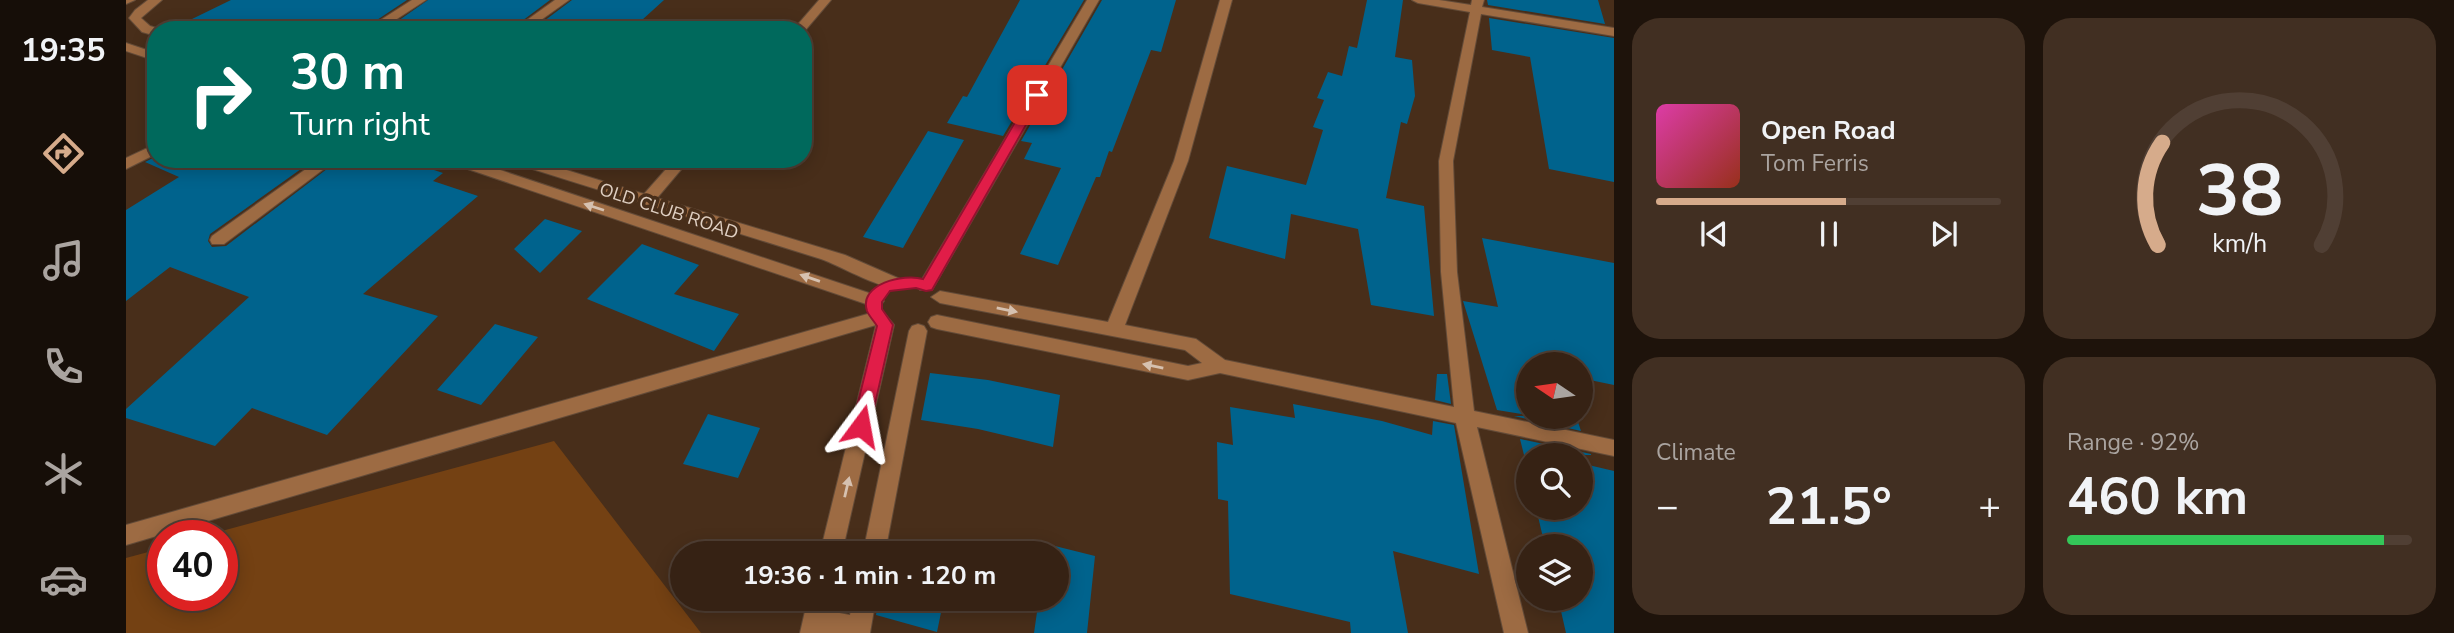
<!DOCTYPE html>
<html lang="en">
<head>
<meta charset="utf-8">
<style>
	:root { --surface:#362214; --page:#412f22; --text:#f1f3f6; --muted:#aaa4a0; --line:#503f34; --accent:#d6ab8b }
	body { margin:0; font-family:"Nunito Sans",sans-serif; background:var(--page); color:var(--text); height:100vh; display:flex; flex-direction:column; font-size:26px; white-space:nowrap }
	* { box-sizing:border-box; margin:0 }
	p { font-size:23px; color:var(--muted) }
	.icon { flex:none; width:38px; height:38px; fill:none; stroke:currentColor; stroke-width:2; stroke-linecap:round; stroke-linejoin:round }
	.map { position:relative; flex:1; overflow:hidden }
	.side { display:flex; flex-direction:column; gap:18px; padding:18px; background:#1e130b; width:840px }
	.side>* { flex:none }
	.banner { position:absolute; left:21px; top:21px; width:665px; height:147px; border-radius:28px; box-shadow:0 4px 18px #0003,0 0 0 2px var(--line); background:#00695c; color:#fff; overflow:hidden }
	.needle { width:46px; rotate:283deg }
	.controls { position:absolute; left:1390px; top:352px; display:grid; gap:14px }
	.controls a { display:grid; place-items:center; width:77px; height:77px; border-radius:50%; background:var(--surface); box-shadow:0 4px 18px #0003,0 0 0 2px var(--line); font-size:35px }
	.speed { position:absolute; left:21px; top:520px; display:flex; gap:14px; font-size:35px; font-weight:700; text-align:center }
	.speed>* { display:grid; place-content:center; width:91px; height:91px; border-radius:50%; background:var(--surface); box-shadow:0 4px 18px #0003,0 0 0 2px var(--line); line-height:1 }
	.speed .limit { border:10px solid #d22; background:#fff; color:#111 }
	.pin { position:absolute; display:grid; place-items:center; width:60px; height:60px; color:#fff; margin:-30px; border-radius:14px; box-shadow:0 4px 10px #0006 }
	.me { position:absolute; width:77px; margin:-38px; rotate:13deg; stroke-linejoin:round; filter:drop-shadow(0 0 5px #0008) }
	.turn { display:flex; align-items:center; gap:24px; height:147px; padding:0 28px; font-size:32px }
	.turn .icon { width:91px; height:91px; stroke-width:2.5 }
	.turn b { display:block; font-size:49px; line-height:60px }
	.big { font-size:52px; font-weight:700; line-height:1.1 }
	.side .widget { flex:1; display:flex; flex-direction:column; justify-content:center; gap:10px; min-width:0; padding:0 24px; border-radius:28px; background:var(--page) }
	.side .dial { align-items:center; gap:0 }
	.dial svg { height:182px; overflow:visible; fill:none; stroke:var(--line); stroke-width:7; stroke-linecap:round; text-anchor:middle }
	.dial text { fill:var(--text); stroke:none }
	.song { display:flex; align-items:center; gap:21px }
	.cover { width:84px; height:84px; border-radius:10px; background:linear-gradient(135deg,hsl(320 70% 55%),hsl(10 70% 35%)) }
	.played { height:7px; border-radius:4px; background:linear-gradient(90deg,var(--accent) 55%,var(--line) 55%) }
	.keys { display:flex; justify-content:space-around; direction:ltr }
	.heat { display:flex; justify-content:space-between; align-items:center; font-size:38px; direction:ltr }
	.charge { height:10px; border-radius:5px; background:linear-gradient(90deg,#34c759 92%,var(--line) 0) }
	.side .tiles { flex:1; display:grid; gap:18px; grid-template-columns:repeat(2,1fr) }
	.trip { position:absolute; left:544px; top:541px; width:399px; height:70px; border-radius:35px; background:var(--surface); box-shadow:0 4px 18px #0003,0 0 0 2px var(--line); font-weight:700; line-height:70px; text-align:center }
	main { display:flex; flex:1; min-height:0 }
	.menu { display:flex; flex-direction:column; width:126px; justify-content:space-around; align-items:center; background:#160e08; color:var(--muted) }
	.menu .icon { width:49px; height:49px }
	.menu .current { color:var(--accent) }
	.menu b { font-size:32px; color:var(--text) }
	.map>svg:first-child { display:block }
</style>
</head>
<body>
<main>
<nav class="menu">
<b>19:35</b>
<svg class="icon current" aria-label="directions" viewBox="0 0 24 24"><path d="M12 3l9 9-9 9-9-9zM9 14v-3h6M13 9l2 2-2 2"/></svg>
<svg class="icon" aria-label="music" viewBox="0 0 24 24"><path d="M9 18V5l10-2v13"/><circle cx="6" cy="18" r="3"/><circle cx="16" cy="16" r="3"/></svg>
<svg class="icon" aria-label="phone" viewBox="0 0 24 24"><path d="M5 4h4l2 5-3 2q2 4 5 5l2-3 5 2v4C11 20 4 13 5 4z"/></svg>
<svg class="icon" aria-label="climate" viewBox="0 0 24 24"><path d="M12 3v18M4 7l16 10M4 17L20 7"/></svg>
<svg class="icon" aria-label="car" viewBox="0 0 24 24"><path d="M5 17H2v-5l4-1 3-4h7l3 4 3 1v5h-3M9 17h6M6 11h13"/><circle cx="7" cy="17" r="2"/><circle cx="17" cy="17" r="2"/></svg>
</nav>
<div class="map">
<svg width="1488" height="633" viewBox="0 0 1488 633">
	<rect width="100%" height="100%" fill="#482e1a"/>
	<path fill="#744113" d="M428,441L575,633H0V558L37,548V595H96V536L81,535Z"/>
	<path fill="#00638d" d="M105,0H281L236,30H97L66,19Z
		M302,0H424L384,30H259Z
		M446,0H538L505,30H406Z
		M894,0H958L877,136L821,123L837,96L841,97Z
		M976,0H1050L1035,52L1025,50L986,152L983,151L974,177H970L932,265L894,254L935,168L898,159L906,143L895,141Z
		M1241,0H1277L1269,57L1286,60L1289,96L1281,124L1275,122L1260,198L1298,206L1308,316L1245,305L1232,229L1165,214L1159,259L1083,238L1101,166L1180,185L1197,130L1187,127L1198,100L1191,98L1202,72L1216,76L1223,46L1231,48Z
		M1361,0H1472L1479,24L1362,5Z
		M1363,18L1488,38V182L1423,169L1404,57L1366,50Z
		M802,131L838,140L777,248L737,237Z
		M25,159H189L84,234L82,241L86,247L100,246L214,159H275L317,173L307,181L352,196L237,294L312,316L201,435L126,408L89,446L0,418V409L123,297L44,267L0,301V210L53,177L19,162Z
		M419,219L456,231L414,273L388,249Z
		M1356,238L1488,263V385L1454,378V364H1402V415L1371,410L1337,301L1372,307Z
		M516,244L573,265L548,294L613,314L588,351L461,299Z
		M369,324L412,337L355,405L311,390Z
		M804,373L862,380L934,395L927,447L852,429L795,420Z
		M1311,374H1321L1325,404L1309,400Z
		M1167,404L1256,421L1306,435L1307,421L1328,425L1353,574L1267,551L1282,633H1225L1224,622L1104,594L1102,501L1092,499L1091,442L1107,445L1104,407L1169,418Z
		M582,414L634,428L612,478L557,464Z
		M1450,416L1455,431L1388,416Z
		M1394,439L1465,454V455H1398Z
		M1454,463L1488,471V633H1440L1432,598H1454V546H1419L1410,508H1454Z
		M921,544L969,556L961,633H908L913,598H931V553H920Z
		M753,598H818L811,632L750,615Z"/>
	<g fill="none" stroke-linecap="round" stroke-linejoin="round">
		<defs>
			<path id="minor" d="M0,0H9L0,4Z
				M22,0H36L15,18L24,26L34,29L30,30V36L16,32L3,18L9,10Z
				M286,0H300L254,30H239Z
				M429,0H443L401,30H387Z
				M693,0H705L677,33V30H667Z
				M961,0H973L806,290H794L792,286Z
				M1094,0H1106L1062,161L999,325L1070,339L1099,360L1328,407L1315,272L1313,161L1344,12L1292,3L1286,0H1313L1345,5L1346,0H1358L1356,7L1488,28V36L1355,14L1327,161L1331,272L1348,411L1488,440V456L1351,427L1402,633H1378L1330,423L1094,373L1062,380L811,329L805,327L802,322L805,317L811,315L1062,366L1076,363L1059,350L814,303L805,297L814,291L982,322L1048,161Z
				M0,43L30,53V61L0,51Z
				M30,144V154L0,169V158Z
				M194,159H211L98,244H86L84,240L86,236Z
				M319,159H341L755,297L758,301L755,305H743L321,162Z
				M382,159H405L518,194L549,159H564L531,198L719,255L774,279L776,283L774,287C758,292 713,265 695,259C590,226 488,195 384,162Z
				M752,311L758,313L768,325L716,553H694L750,325L0,545V525Z
				M792,324L798,326L801,331L759,553H737L783,331L786,326Z
				M682,598H705L703,611L724,615L727,598H750L744,633H674Z"/>
		</defs>
		<use href="#minor" stroke="#634b38" stroke-width="2"/>
		<use href="#minor" fill="#9d6b43" fill-rule="evenodd"/>
	</g>
	<defs><path id="oneway-solid" d="M-6-.8H1V-3.2L6.5 0L1 3.2V.8H-6Z" transform="scale(1.75)"/></defs>
	<g fill="#d6c1b0">
		<use href="#oneway-solid" transform="translate(468 207) rotate(-162)"/>
		<use href="#oneway-solid" transform="translate(684 278) rotate(-161)"/>
		<use href="#oneway-solid" transform="translate(881 310) rotate(11)"/>
		<use href="#oneway-solid" transform="translate(1027 366) rotate(-169)"/>
		<use href="#oneway-solid" transform="translate(721 487) rotate(-77)"/>
	</g>
	<path fill="#e11d48" stroke="#92132f" stroke-width="2" d="M911,92L917,95L806,290L800,291L790,288L764,291L756,302V309L767,325L744,426L741,432L735,434L729,432L726,426L751,326C748,321 743,316 741,311C732,284 778,273 797,279L905,95Z"/>
	<g text-anchor="middle" stroke-width="7" stroke-linejoin="round" paint-order="stroke">
		<g font-size="18" fill="#e0d0c3" stroke="#482e1a">
			<text transform="translate(543 211) rotate(18)" y="6">OLD CLUB ROAD</text>
		</g>
	</g>
</svg>
<div class="controls">
<a><svg class="needle" viewBox="-14 -14 28 28"><path d="M0-13l5 13h-10z" fill="#e53935"/><path d="M0 13l5-13h-10z" fill="#aaa4a0"/></svg></a>
<a><svg class="icon" aria-label="search" viewBox="0 0 24 24"><circle cx="10" cy="10" r="6"/><path d="M15 15l6 6"/></svg></a>
<a><svg class="icon" aria-label="layers" viewBox="0 0 24 24"><path d="M12 4l9 5-9 5-9-5zM3 14l9 5 9-5"/></svg></a>
</div>
<div class="speed"><div class="limit">40</div></div>
<div class="pin" style="left:911px;top:95px;background:#d93025"><svg class="icon" aria-label="arrive" viewBox="0 0 24 24"><path d="M6 21V4h12l-3 4 3 4H6"/></svg></div>
<svg class="me" style="left:735px;top:426px" viewBox="-20 -20 40 40"><path d="M0-17L14 15 0 8-14 15z" fill="#e11d48" stroke="#fff" stroke-width="4"/></svg>
<div class="trip">19:36 · 1 min · 120 m</div>
<div class="banner">
<div class="turn"><svg class="icon" aria-label="right" viewBox="0 0 24 24"><path d="M7 20v-9h11M14 6l5 5-5 5"/></svg><div><b>30 m</b>Turn right</div></div>
</div>
</div>
<section class="side">
<div class="tiles">
<div class="widget">
<div class="song"><i class="cover"></i><div><b>Open Road</b><p>Tom Ferris</p></div></div>
<div class="played"></div>
<div class="keys"><svg class="icon" aria-label="previous" viewBox="0 0 24 24"><path d="M18 5L8 12l10 7zM5 5v14"/></svg><svg class="icon" aria-label="pause" viewBox="0 0 24 24"><path d="M8 5v14M16 5v14"/></svg><svg class="icon" aria-label="next" viewBox="0 0 24 24"><path d="M6 5l10 7-10 7zM19 5v14"/></svg></div>
</div>
<div class="widget dial"><svg viewBox="0 0 100 80">
<path d="M14 69A42 42 0 1 1 86 69"/>
<path d="M14 69A42 42 0 0 1 16 24" stroke="#d6ab8b"/>
<text x="50" y="56" font-size="32" font-weight="700">38</text>
<text x="50" y="72" font-size="11">km/h</text>
</svg></div>
<div class="widget"><p>Climate</p>
<div class="heat"><a>−</a><b class="big">21.5°</b><a>+</a></div>
</div>
<div class="widget"><p>Range · 92%</p><b class="big">460 km</b><div class="charge"></div></div>
</div>
</section>
</main>
</body>
</html>
